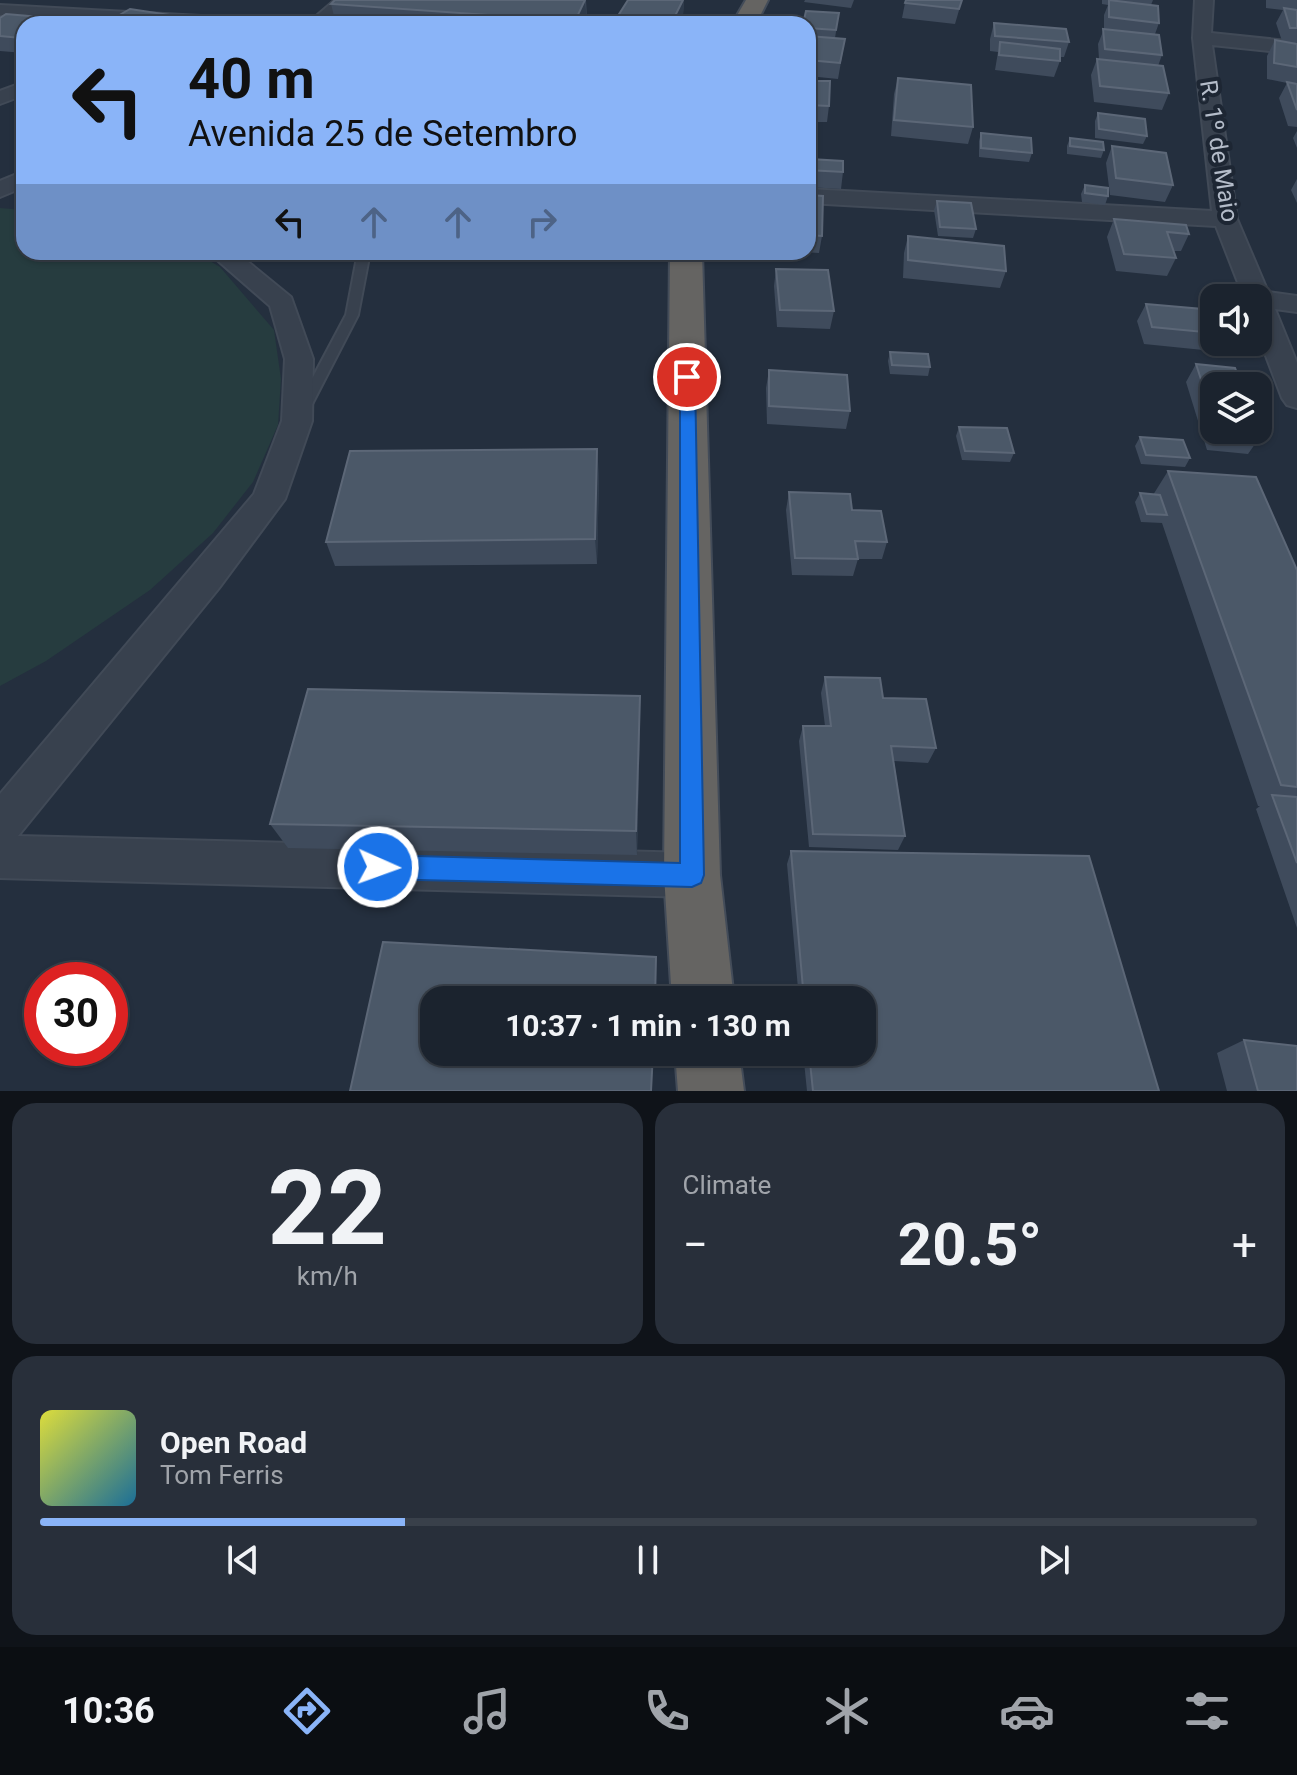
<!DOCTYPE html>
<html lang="en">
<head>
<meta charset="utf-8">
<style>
	:root { --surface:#1b232e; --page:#282f3a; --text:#f1f3f6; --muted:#a0a4aa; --line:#39404a; --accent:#8ab4f8 }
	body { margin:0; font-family:Roboto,sans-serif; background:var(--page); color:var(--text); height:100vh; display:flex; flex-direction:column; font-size:30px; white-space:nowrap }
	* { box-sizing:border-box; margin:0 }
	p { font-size:26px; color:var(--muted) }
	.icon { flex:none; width:44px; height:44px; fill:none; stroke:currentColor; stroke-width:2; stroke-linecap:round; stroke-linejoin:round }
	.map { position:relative; height:1091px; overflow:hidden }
	.drawer { display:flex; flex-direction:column; gap:12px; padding:12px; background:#0f1319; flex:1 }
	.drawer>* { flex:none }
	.hud { position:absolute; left:16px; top:16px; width:800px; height:244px; border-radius:24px; box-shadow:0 2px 6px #0004,0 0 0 2px var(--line); background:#8ab4f8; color:#111; overflow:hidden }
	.fabs { position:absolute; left:1200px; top:284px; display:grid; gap:16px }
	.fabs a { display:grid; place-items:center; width:72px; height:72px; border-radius:16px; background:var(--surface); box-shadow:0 2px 6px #0004,0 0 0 2px var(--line); font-size:40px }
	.speed { position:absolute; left:24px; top:962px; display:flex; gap:16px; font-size:40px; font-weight:700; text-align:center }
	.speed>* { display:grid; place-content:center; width:104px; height:104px; border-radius:50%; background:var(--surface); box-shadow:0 2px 6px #0004,0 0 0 2px var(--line); line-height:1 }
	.speed .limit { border:12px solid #d22; background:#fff; color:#111 }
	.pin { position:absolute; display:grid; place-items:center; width:68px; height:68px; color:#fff; margin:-34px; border:4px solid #fff; border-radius:50%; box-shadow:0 2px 8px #0007 }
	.me { position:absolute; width:88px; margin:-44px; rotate:92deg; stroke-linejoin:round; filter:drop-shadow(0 0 6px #0008) }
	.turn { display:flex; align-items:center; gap:28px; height:168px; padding:0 40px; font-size:36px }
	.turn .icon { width:104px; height:104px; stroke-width:2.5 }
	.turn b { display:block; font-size:56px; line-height:68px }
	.lanes { display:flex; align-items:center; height:76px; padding:0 40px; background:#0003; justify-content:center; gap:40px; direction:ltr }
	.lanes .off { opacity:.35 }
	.big { font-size:60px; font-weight:700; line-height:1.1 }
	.drawer .card { flex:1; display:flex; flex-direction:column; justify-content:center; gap:12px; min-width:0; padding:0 28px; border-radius:24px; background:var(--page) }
	.drawer .dial { align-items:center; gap:0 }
	.dial b { font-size:104px; line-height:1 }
	.song { display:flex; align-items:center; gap:24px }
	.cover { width:96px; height:96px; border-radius:12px; background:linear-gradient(135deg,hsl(60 70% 55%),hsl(200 70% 35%)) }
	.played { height:8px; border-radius:4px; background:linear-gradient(90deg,var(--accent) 30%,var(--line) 30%) }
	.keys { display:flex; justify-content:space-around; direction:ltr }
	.heat { display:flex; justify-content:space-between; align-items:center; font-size:44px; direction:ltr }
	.drawer .tiles { flex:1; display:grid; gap:12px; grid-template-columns:1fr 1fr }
	.card:last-child { grid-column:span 2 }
	.trip { position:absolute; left:420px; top:986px; width:456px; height:80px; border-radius:24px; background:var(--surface); box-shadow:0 2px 6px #0004,0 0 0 2px var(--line); font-weight:700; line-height:80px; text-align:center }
	.tab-bar { display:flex; height:128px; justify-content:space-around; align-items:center; background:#0b0e12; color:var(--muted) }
	.tab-bar .icon { width:56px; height:56px }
	.tab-bar .active { color:var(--accent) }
	.tab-bar b { font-size:36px; color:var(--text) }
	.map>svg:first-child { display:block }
</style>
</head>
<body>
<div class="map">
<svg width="1297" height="1091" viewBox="0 0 1297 1091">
	<rect width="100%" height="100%" fill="#242f3e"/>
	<path fill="#263c3f" d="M0,208L24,210V252H195L220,267L274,330L281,379L278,425L253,482L213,533L150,590L46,661L0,686Z"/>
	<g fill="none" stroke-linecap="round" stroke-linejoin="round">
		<defs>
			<path id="service" d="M358,252H370L358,315L308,412H298L296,409L346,315Z"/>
			<path id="minor" d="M335,0H355L327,24H307Z
				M1195,0H1213L1211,33L1297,42V54L1212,45L1237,219L1268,292L1297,296V312L1275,309L1297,363V408L1287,405L1282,398L1258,335V298H1244L1216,226L808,203V189L1212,211L1193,38Z
				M0,5L256,19L265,24H157L0,15Z
				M24,82V95L0,104V91Z
				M24,171V187L0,197V181Z
				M208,252H236L291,297L313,359L312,421L285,499L219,588L18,836L692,853L708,860L714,875L708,890L692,897L0,878V794L254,494L282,421L285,359L270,306Z"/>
			<path id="trunk" d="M746,0H768L756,24H732Z
				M670,252H702L720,875L734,1000H672L664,875Z
				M675,1052H739L744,1091H678Z"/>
		</defs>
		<use href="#service" stroke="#414a57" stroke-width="4"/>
		<use href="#minor" stroke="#414a57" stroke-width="4"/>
		<use href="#trunk" stroke="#434c59" stroke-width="4"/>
		<use href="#service" fill="#38414e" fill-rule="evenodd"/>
		<use href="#minor" fill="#38414e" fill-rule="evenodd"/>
		<use href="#trunk" fill="#656462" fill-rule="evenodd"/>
	</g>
	<path fill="#3f4b5c" d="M335,0H586L587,20L585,24H336L331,4Z
		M684,0L683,15L678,24H616V19Z
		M805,0H854L851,8L804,2Z
		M962,0L955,24L902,18L905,3Z
		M1102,0H1153L1151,5L1159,23L1155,34L1162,55L1158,66L1169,93L1162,110L1094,102L1091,75L1097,59H1099L1098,44L1104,29V15L1108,5L1102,4Z
		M1266,0H1297V127L1288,126L1279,98L1287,83L1267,79V56L1275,40L1282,41L1276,23L1283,10L1266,8Z
		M839,13L835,38L808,36V24Z
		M0,18L24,24V53L0,51Z
		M994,23L1069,42L1064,57H1060V61L1054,77L995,70L998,52L990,51V39Z
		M808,36L845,39L838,79L808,76Z
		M898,78L973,127L968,144L891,136L894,94Z
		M808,81L829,106L827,122H808Z
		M1098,113L1147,136L1143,144L1095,138V121Z
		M808,131L810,159L843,172L841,189L808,187Z
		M1297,131V148L1293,138Z
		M981,133L1032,153L1029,162L979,157V141Z
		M1070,138L1104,150L1101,158L1067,154V146Z
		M1112,146L1173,185L1165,202L1110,195L1106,163Z
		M1297,179V203L1291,190Z
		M1085,185L1108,196L1105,205L1082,202L1081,194Z
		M808,195L822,236L819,253L803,252H808Z
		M937,201L976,229L973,238L938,236L934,210Z
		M1114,219L1189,234L1181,251H1173L1176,258L1167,276L1116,271L1107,237Z
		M908,236L1006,271L1000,288L903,278L904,253Z
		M776,269L834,311L830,329L777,327L774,286Z
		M1146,304L1214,310V342H1219L1213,351L1144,344L1137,321Z
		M890,352L930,367L928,376L890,374L888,361Z
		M1196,364L1214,386V430H1258L1260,437L1248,454L1207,450L1186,382Z
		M769,370L850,411L846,429L767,424L766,388Z
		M959,427L1014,453L1010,462L962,460L956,436Z
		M1140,437L1190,458L1185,467L1141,464L1135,446Z
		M1168,471L1297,570V928L1256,809L1260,806H1258L1162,523L1141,522L1135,502L1140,493L1153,495Z
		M599,474L597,564L335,566L326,542Z
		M789,492L852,510L887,542L882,559H858L853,576L792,575L786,510Z
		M825,677L883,698L936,748L928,763L894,761L905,836L898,850L809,847L799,741L803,726H825L821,693Z
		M640,724L637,855L288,848L270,824Z
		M791,851L1159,1091H807L803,1052H862V1000H799L787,864Z
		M1244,1040L1297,1091H1227L1217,1053Z"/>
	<path fill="#2f3b4b" d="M585,0L587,20L585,24H575V21Z
		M684,0L683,15L678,24H671Z
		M52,18L54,24H42Z
		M597,449L599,474L597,564L595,539Z
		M640,696V724L637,855L636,831Z"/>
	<path fill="#4b5868" stroke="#5c6777" stroke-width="2" d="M335,0H585L575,21L331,4Z
		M628,0H683L671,24L616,19Z
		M906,0H962L959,9L905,3Z
		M1109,0L1158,6L1159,23L1109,17Z
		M1284,8L1297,10V28H1290Z
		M130,9L203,20L197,24H104Z
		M806,11L839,13L836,30L808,28V24H803Z
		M6,14L52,18L42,24H24V36L21,38L0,36V18Z
		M994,23L1066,29L1069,42L995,36Z
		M1103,29L1159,35L1162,55L1105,49Z
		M808,36L845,39L840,63L808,60Z
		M1275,40L1297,44V67L1274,63Z
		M1000,42L1060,49V61L999,55Z
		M1097,59L1163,66L1169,93L1100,86Z
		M898,78L971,85L973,127L894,120Z
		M808,81H830L829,106L808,105Z
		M1287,82L1297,84V110Z
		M1098,113L1145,119L1147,136L1099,129Z
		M808,131H810V159L843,161V172L808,170Z
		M981,133L1031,138L1032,153L981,148Z
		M1070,138L1103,142L1104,150L1070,146Z
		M1112,146L1166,153L1173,185L1116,178Z
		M1085,185L1108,188V196L1085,193Z
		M808,195L823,196L822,236L808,235Z
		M937,201L971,203L976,229L940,227Z
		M1114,219L1186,225L1189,234L1167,232L1176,258L1124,254Z
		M908,236L1004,246L1006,271L908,260Z
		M776,269L828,270L834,311L780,310Z
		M1146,304L1214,310V333L1152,327Z
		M890,352L928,354L930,367L892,365Z
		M1196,364L1235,368L1242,386H1214V420Z
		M769,370L847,375L850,411L769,406Z
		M959,427L1007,428L1014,453L965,451Z
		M1217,430H1258L1260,437L1218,432Z
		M1140,437L1183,440L1190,458L1146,455Z
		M597,449L595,539L326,542L350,451Z
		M1168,471L1256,477L1297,570V787L1281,785Z
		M789,492L850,494L852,510L881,511L887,542L855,541L858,559L795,558Z
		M1140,493L1160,495L1167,515L1147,514Z
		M825,677L880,678L883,698L926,699L936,748L891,746L905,836L813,834L803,726H831Z
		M308,689L640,696L636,831L270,824Z
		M1272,795L1297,797V863Z
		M791,851L1089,856L1159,1091H813L809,1052H862V1000H804Z
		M383,942L656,957L655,1000H434V1052H653L651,1091H350Z
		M1244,1040L1297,1046V1091H1258Z"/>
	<path fill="#1a73e8" stroke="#114b97" stroke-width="2" d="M687,372L695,377L704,875L701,883L692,887L378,879L369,875L366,867L369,859L378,855L680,863V377Z"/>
	<g text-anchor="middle" stroke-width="8" stroke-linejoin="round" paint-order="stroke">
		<g font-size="24" fill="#b4bcc9" stroke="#1d2633">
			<text transform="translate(1219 151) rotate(81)" y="8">R. 1º de Maio</text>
		</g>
	</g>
</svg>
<div class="fabs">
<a><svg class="icon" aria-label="sound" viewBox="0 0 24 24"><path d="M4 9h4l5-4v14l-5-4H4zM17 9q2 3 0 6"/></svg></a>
<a><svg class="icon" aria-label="layers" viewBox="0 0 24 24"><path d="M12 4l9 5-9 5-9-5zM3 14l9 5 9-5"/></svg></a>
</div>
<div class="speed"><div class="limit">30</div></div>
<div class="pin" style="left:687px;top:377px;background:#d93025"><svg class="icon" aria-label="arrive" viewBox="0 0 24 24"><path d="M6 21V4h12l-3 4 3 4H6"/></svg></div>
<svg class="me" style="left:378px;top:867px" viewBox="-20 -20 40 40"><circle r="17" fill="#1a73e8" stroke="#fff" stroke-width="3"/><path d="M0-11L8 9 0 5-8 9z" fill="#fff"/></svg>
<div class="trip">10:37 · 1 min · 130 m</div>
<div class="hud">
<div class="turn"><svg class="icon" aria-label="left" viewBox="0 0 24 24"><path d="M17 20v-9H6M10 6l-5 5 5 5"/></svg><div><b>40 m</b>Avenida 25 de Setembro</div></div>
<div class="lanes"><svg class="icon" aria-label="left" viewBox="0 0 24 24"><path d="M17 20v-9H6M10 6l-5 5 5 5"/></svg><svg class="icon off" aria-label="ahead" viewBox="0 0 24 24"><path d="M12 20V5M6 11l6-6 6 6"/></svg><svg class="icon off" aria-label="ahead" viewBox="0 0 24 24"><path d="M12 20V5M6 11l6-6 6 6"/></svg><svg class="icon off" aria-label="right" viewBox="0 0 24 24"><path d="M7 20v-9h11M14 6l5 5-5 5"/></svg></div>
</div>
</div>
<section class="drawer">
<div class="tiles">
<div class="card dial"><b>22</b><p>km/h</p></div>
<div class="card"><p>Climate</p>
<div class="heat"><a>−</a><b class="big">20.5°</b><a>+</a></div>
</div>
<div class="card">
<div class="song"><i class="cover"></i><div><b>Open Road</b><p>Tom Ferris</p></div></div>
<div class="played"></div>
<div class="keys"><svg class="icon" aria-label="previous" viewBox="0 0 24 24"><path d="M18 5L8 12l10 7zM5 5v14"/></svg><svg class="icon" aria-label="pause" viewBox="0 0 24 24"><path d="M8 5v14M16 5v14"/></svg><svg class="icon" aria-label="next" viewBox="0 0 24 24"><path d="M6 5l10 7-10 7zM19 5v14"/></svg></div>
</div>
</div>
</section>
<nav class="tab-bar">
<b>10:36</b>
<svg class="icon active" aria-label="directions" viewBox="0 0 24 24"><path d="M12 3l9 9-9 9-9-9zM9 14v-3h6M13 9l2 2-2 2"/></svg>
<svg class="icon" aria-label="music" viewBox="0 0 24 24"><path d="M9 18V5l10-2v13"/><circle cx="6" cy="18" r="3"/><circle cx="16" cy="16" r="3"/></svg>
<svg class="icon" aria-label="phone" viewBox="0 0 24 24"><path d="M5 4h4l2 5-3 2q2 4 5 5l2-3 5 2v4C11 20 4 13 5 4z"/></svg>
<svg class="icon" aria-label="climate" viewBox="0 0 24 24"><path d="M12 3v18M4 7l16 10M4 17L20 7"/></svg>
<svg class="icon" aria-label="car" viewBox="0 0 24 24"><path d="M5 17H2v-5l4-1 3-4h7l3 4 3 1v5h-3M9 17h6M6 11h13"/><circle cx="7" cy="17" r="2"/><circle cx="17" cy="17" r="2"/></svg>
<svg class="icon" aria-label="filters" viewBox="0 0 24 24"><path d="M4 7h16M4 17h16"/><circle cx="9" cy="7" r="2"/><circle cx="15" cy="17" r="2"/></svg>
</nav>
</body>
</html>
